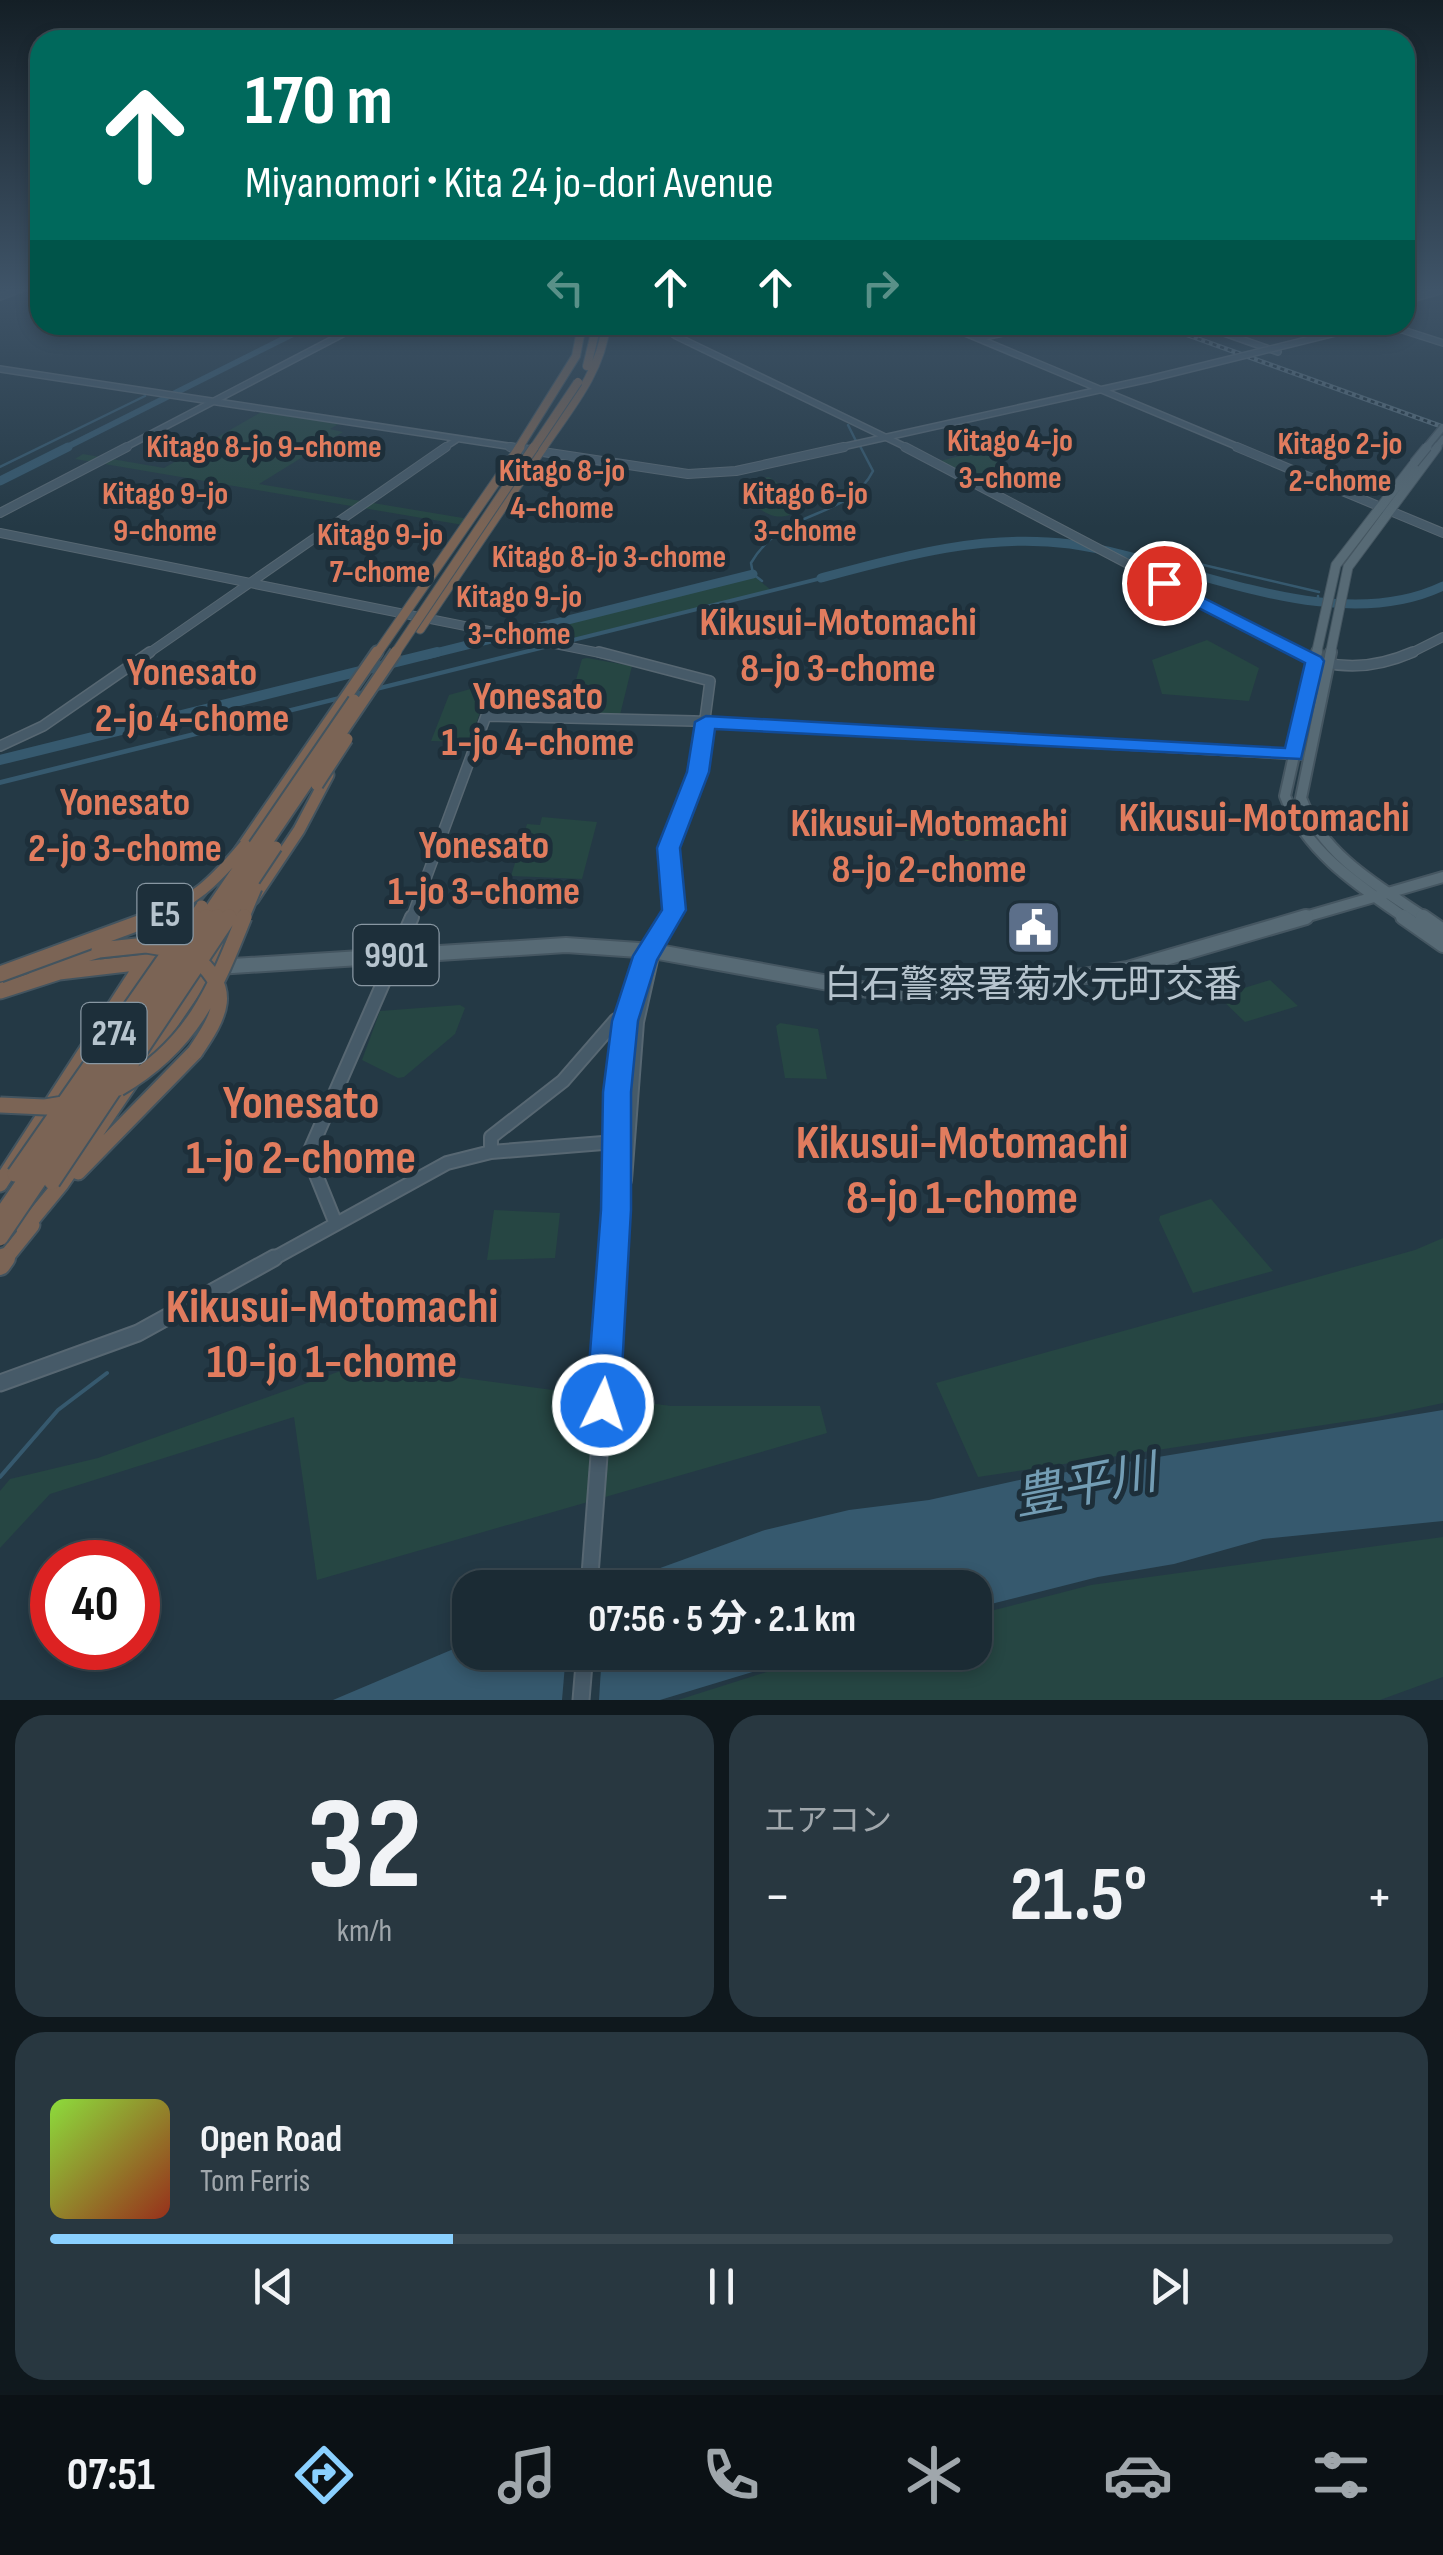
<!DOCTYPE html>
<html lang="ja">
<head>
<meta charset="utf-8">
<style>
	:root { --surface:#1b2b34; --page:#283740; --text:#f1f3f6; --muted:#a0a7ac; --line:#39474f; --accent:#8ad0ff }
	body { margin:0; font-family:"Sofia Sans Condensed","Noto Sans JP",sans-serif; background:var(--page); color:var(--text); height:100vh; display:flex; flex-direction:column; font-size:38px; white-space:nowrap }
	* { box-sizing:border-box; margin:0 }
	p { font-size:32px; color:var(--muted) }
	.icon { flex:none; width:55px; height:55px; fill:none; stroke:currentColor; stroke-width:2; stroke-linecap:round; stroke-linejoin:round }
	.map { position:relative; height:1700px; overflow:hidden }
	.drawer { display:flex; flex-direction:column; gap:15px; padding:15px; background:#0f181d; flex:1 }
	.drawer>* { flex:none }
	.top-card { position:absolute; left:30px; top:30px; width:1385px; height:305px; border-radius:30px; box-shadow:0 5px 15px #0003,0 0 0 2px var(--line); background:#00695c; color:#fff; overflow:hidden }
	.speed { position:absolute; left:30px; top:1540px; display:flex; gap:20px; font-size:50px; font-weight:700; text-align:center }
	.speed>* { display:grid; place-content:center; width:130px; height:130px; border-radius:50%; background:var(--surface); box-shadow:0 5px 15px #0003,0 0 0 2px var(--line); line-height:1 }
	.speed .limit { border:15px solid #d22; background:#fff; color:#111 }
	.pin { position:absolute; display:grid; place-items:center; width:85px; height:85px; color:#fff; margin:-42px; border:5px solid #fff; border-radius:50%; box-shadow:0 2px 10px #0007 }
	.me { position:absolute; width:110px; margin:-55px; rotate:4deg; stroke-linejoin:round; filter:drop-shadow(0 0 8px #0008) }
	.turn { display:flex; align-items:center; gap:35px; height:210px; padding:0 50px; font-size:45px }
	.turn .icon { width:130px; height:130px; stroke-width:2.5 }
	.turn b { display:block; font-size:70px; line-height:85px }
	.lanes { display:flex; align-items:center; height:95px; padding:0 50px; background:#0003; justify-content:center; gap:50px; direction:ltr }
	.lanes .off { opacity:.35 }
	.big { font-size:75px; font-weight:700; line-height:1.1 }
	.drawer .card { flex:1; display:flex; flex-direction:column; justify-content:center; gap:15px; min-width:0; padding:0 35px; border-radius:30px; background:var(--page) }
	.drawer .dial { align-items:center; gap:0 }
	.dial b { font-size:130px; line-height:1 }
	.song { display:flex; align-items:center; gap:30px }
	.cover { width:120px; height:120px; border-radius:15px; background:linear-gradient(135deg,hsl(90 70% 55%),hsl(10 70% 35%)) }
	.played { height:10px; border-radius:5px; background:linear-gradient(90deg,var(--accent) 30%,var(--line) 30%) }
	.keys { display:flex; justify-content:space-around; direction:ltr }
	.heat { display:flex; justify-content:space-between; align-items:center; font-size:55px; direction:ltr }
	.drawer .tiles { flex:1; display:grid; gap:15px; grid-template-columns:1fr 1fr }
	.card:last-child { grid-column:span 2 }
	.trip { position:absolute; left:452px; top:1570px; width:540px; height:100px; border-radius:30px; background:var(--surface); box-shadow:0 5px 15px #0003,0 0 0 2px var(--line); font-weight:700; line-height:100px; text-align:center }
	.menu { display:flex; height:160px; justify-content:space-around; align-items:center; background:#0b1115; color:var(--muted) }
	.menu .icon { width:70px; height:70px }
	.menu .on { color:var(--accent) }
	.menu b { font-size:45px; color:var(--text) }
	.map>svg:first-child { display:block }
</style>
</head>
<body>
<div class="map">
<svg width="1443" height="1700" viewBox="0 0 1443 1700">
	<rect width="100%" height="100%" fill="#243945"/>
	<path fill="#264643" d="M263,411L340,423L330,429L343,432L259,484L469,519L463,525L75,459L83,454L164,468Z
		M983,450L1031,482L999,490L940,461Z
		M769,477L811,506C776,523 775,519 743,498L757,495L751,490L759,489L747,481Z
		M755,577L771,590L561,641L524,634Z
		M1207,640L1259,668L1249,701L1162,694L1152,660Z
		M587,658L632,666L620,715L567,711L582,659Z
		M481,686L488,688L470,742L431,741L449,695Z
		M917,815L971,817L974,841L919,839Z
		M542,817L597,822L582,879L511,876L527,824L540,825Z
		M1270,980L1298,1006L1245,1022L1218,996Z
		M460,1005L465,1008L455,1034L404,1077L398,1078L362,1060L380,1011Z
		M780,1023L818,1029L827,1079L785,1078L776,1026Z
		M1211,1199L1273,1271L1193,1293L1159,1220L1160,1216Z
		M494,1210L560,1213L555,1258L487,1260Z
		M1443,1238V1403L1377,1417L978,1477L936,1383L1415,1250Z
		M360,1364L671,1406H820L827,1433L317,1580L294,1417L50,1494L0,1548V1491L10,1479L98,1458Z
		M1443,1537V1677L1380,1700H678L827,1653L975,1652V1615L1091,1585Z"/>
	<path fill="#36596e" d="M830,574L834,577L0,785V780Z
		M1443,1410V1521L1263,1539L1174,1564L1098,1577L975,1608V1588L608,1587L765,1530L849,1510L929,1500L1024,1479Z
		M470,1642V1652L815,1653L660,1700H333Z"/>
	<path fill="#243945" d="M566,1653H602L599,1700H562Z"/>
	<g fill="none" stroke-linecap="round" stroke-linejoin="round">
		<path stroke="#36596e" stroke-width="2.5" d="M657,325L703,352
			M848,425L856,441
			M0,467L145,396
			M1161,555L1319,592
			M762,581L753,574L751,563C785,505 847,522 873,471L860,446
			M1318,596V600"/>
		<path stroke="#36596e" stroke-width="4" d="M0,1477L58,1410L107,1373"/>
		<path stroke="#36596e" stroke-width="6" d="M63,449L311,325"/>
		<path stroke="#36596e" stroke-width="9" d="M0,481L68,447
			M821,578C902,556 985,533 1070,544C1184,560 1332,639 1443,586
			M427,655L753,574"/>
		<path stroke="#36596e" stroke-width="10" d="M0,760L437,652"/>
		<defs>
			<path id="secondary-far4" d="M0,297L21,289
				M1405,301L1443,290
				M662,325L676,336L910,449
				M946,325L1243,449
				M1201,325L1278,352
				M1387,325L1443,343
				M1335,333L1357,325
				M979,338L1042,325
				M0,369L527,449
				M122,449L360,325
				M442,449L456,440
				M833,449L1149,379"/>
			<path id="secondary-far3" d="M510,447L688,474L736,471L844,447
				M905,447L1301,655
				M1237,447L1443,533
				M0,513L127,447
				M0,533L610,655
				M146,655L446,447
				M1407,655L1443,637"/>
			<path id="secondary-far2" d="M599,652L710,681L698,772L668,848L674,909L669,919
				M1297,652C1335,672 1374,669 1413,652
				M0,746L43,726L150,652
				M411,919L486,716L694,721L1308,755"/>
			<path id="secondary-far1" d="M491,1152V1137L563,1081L616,1020L631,1022
				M618,1204L625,1180L637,1022L653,951
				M336,1224L308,1155L412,917
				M269,1261L447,1163L491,1152L628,1141
				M614,1261C618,1158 611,1055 646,956L653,951L670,917"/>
			<path id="secondary" d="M0,1383L138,1333L274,1258
				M589,1588L614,1258
				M581,1700L585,1652"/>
			<path id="primary-far3" d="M1435,449L1443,439"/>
			<path id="primary-far2" d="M1316,655L1336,565L1413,465
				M1330,655L1348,567L1437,447"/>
			<path id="primary-far1" d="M1317,652L1285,796C1306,852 1359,886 1407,919
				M1331,652L1301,798C1322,855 1379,887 1427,919
				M1298,919L1443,877"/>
			<path id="primary" d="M1403,917L1443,945
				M1423,917L1443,931
				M217,967L566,945L653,951L867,990L913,993L1059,980L1128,969L1306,917"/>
			<path id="highway-far4" d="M587,366L597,325
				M518,449L576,356L582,325
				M542,449C568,410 601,373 606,325"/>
			<path id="highway-far3" d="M420,629L543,447
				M376,655L520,447"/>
			<path id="highway-far2" d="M239,852L377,652
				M253,899L299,830L328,775
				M178,919L201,891"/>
			<path id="highway-far1" d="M35,969L99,950
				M0,991L59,972L144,962
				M78,1172L195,1052
				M0,1184L144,962L180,917
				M24,1229L61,1184L232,933
				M3,1261L32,1225"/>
			<path id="highway" d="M0,1265L5,1258"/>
		</defs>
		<use href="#secondary-far4" stroke="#576772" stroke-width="8"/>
		<use href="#secondary-far3" stroke="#576772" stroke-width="10"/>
		<use href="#secondary-far2" stroke="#576772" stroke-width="12"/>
		<use href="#secondary-far1" stroke="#576772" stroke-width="16"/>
		<use href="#secondary" stroke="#576772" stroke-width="19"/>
		<use href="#primary-far3" stroke="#455661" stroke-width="9"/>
		<use href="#primary-far2" stroke="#455661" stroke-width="11"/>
		<use href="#primary-far1" stroke="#455661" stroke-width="14"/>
		<use href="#primary" stroke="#455661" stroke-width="18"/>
		<use href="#highway-far4" stroke="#43545f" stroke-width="10"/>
		<use href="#highway-far3" stroke="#43545f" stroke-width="11"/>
		<use href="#highway-far2" stroke="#43545f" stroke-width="15"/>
		<use href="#highway-far1" stroke="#43545f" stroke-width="19"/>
		<use href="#highway" stroke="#43545f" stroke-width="24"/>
		<use href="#secondary-far4" stroke="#465a68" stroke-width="5"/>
		<use href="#secondary-far3" stroke="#465a68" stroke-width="8"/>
		<use href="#secondary-far2" stroke="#465a68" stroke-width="9"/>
		<use href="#secondary-far1" stroke="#465a68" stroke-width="12"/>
		<use href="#secondary" stroke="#465a68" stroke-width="15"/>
		<use href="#primary-far3" stroke="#576a75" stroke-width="6"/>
		<use href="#primary-far2" stroke="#576a75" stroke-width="9"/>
		<use href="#primary-far1" stroke="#576a75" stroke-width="10"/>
		<use href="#primary" stroke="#576a75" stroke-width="14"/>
		<use href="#highway-far4" stroke="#7b6455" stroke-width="8"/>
		<use href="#highway-far3" stroke="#7b6455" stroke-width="9"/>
		<use href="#highway-far2" stroke="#7b6455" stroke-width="11"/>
		<use href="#highway-far1" stroke="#7b6455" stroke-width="15"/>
		<use href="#highway" stroke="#7b6455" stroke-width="20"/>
		<defs>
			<path id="rail" d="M1160,325L1443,427"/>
		</defs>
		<use href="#rail" stroke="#5a6f7c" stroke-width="5"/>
		<use href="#rail" stroke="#1d2f3a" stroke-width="2.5" stroke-dasharray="4" stroke-linecap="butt"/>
		<defs>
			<path id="secondary-bridge" d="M1149,379L1335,333"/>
			<path id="primary-bridge-far1" d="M1425,449L1443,427"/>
			<path id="primary-bridge" d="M1414,463L1427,447"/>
			<path id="highway-bridge-far3" d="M533,449L578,382"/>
			<path id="highway-bridge-far2" d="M394,655L534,447"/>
			<path id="highway-bridge-far1" d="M317,785L347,739
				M148,919C194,902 214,882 245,845
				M193,919L202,906
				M204,919L354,700
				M215,919L396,652
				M228,919L276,847
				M243,919L256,888"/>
			<path id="highway-bridge" d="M99,950L146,945L176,950
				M194,957C235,989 220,1015 195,1052
				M0,974L155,917
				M119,1088C192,1046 214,992 244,917
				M0,1105L45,1107L81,1101
				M15,1174L194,917
				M52,1182L229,917
				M0,1217L206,917
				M0,1238L217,917"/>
		</defs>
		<use href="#secondary-bridge" stroke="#576772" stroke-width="8" stroke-linecap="butt"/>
		<use href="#primary-bridge-far1" stroke="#455661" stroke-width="9" stroke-linecap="butt"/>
		<use href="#primary-bridge" stroke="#455661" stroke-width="11" stroke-linecap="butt"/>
		<use href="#highway-bridge-far3" stroke="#43545f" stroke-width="10" stroke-linecap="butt"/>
		<use href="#highway-bridge-far2" stroke="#43545f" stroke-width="11" stroke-linecap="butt"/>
		<use href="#highway-bridge-far1" stroke="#43545f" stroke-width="15" stroke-linecap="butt"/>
		<use href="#highway-bridge" stroke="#43545f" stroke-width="19" stroke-linecap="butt"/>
		<use href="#secondary-bridge" stroke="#465a68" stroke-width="5"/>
		<use href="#primary-bridge-far1" stroke="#576a75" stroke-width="6"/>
		<use href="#primary-bridge" stroke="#576a75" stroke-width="9"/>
		<use href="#highway-bridge-far3" stroke="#7b6455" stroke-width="8"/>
		<use href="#highway-bridge-far2" stroke="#7b6455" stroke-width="9"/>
		<use href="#highway-bridge-far1" stroke="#7b6455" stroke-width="11"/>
		<use href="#highway-bridge" stroke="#7b6455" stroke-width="15"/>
	</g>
	<linearGradient id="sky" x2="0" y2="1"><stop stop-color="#141f26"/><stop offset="0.55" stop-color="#3f5468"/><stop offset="1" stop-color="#3f5468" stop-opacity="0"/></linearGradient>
	<rect width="1443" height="527" fill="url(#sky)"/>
	<path fill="#1a73e8" stroke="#114b97" stroke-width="2.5" d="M1164,578L1321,657L1324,661L1301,759L715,729L709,772L680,848L686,910L657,960L638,1021L631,1092V1210L620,1405L615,1415L603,1420L591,1415L586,1405L601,1210L603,1092L612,1021L633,956L662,910L657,848L687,772L695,722L706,716L1285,748L1305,663L1158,587L1156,583Z"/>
	<defs>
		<symbol id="civic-square" viewBox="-11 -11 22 22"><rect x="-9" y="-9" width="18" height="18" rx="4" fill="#5c6f8a" stroke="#1d2f3a"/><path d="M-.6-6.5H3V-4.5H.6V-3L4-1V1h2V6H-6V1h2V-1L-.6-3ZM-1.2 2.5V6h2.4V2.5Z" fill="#fff"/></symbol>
	</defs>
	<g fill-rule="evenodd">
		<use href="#civic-square" x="1002" y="896" width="63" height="63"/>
	</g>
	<g text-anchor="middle" stroke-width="10" stroke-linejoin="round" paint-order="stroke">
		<g font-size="32" font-weight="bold" fill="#e17c5e" stroke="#1d2f3a">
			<text x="1010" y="451">Kitago 4-jo<tspan x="1010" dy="37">3-chome</tspan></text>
			<text x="1340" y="454">Kitago 2-jo<tspan x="1340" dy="37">2-chome</tspan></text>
			<text x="264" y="457">Kitago 8-jo 9-chome</text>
			<text x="562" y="481">Kitago 8-jo<tspan x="562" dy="37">4-chome</tspan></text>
			<text x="165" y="504">Kitago 9-jo<tspan x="165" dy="37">9-chome</tspan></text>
			<text x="805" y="504">Kitago 6-jo<tspan x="805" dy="37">3-chome</tspan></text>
			<text x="380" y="545">Kitago 9-jo<tspan x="380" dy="37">7-chome</tspan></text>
			<text x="609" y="567">Kitago 8-jo 3-chome</text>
			<text x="519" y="607">Kitago 9-jo<tspan x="519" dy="37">3-chome</tspan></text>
		</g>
		<g fill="#1d2f3a" stroke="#8897a2" stroke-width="2.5">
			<rect x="137.5" y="884" width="55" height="60" rx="8"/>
			<rect x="353.5" y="925" width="85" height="60" rx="8"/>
			<rect x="81.5" y="1003" width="65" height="60" rx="8"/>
		</g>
		<g font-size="35" font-weight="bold" fill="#b6c4ce">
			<text x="165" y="926">E5</text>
			<text x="396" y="967">9901</text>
			<text x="114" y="1045">274</text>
		</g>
		<g font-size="38" fill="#b6c4ce" stroke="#1d2f3a">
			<text x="1033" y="997">白石警察署菊水元町交番</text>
		</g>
		<g font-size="40" font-weight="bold" fill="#e17c5e" stroke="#1d2f3a">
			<text x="838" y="635">Kikusui-Motomachi<tspan x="838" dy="46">8-jo 3-chome</tspan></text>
			<text x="192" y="685">Yonesato<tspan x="192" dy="46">2-jo 4-chome</tspan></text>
			<text x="538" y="709">Yonesato<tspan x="538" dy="46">1-jo 4-chome</tspan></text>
			<text x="125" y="815">Yonesato<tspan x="125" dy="46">2-jo 3-chome</tspan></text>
			<text x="929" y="836">Kikusui-Motomachi<tspan x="929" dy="46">8-jo 2-chome</tspan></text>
			<text x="484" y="858">Yonesato<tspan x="484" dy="46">1-jo 3-chome</tspan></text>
		</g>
		<g font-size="42" font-weight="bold" fill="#e17c5e" stroke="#1d2f3a">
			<text x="1264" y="831">Kikusui-Motomachi</text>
		</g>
		<g font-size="48" font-weight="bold" fill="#e17c5e" stroke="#1d2f3a">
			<text x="301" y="1118">Yonesato<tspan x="301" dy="55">1-jo 2-chome</tspan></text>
			<text x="962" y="1158">Kikusui-Motomachi<tspan x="962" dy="55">8-jo 1-chome</tspan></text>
			<text x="332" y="1322">Kikusui-Motomachi<tspan x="332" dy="55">10-jo 1-chome</tspan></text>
		</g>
		<g font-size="48" font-style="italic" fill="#739db4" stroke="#1d2f3a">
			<text transform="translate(1085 1484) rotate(-11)" y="17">豊平川</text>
		</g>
	</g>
</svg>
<div class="speed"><div class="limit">40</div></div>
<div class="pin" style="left:1164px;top:583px;background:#d93025"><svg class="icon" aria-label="arrive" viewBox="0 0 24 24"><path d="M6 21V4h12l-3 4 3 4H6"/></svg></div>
<svg class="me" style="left:603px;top:1405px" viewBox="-20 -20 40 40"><circle r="17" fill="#1a73e8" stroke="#fff" stroke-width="3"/><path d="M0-11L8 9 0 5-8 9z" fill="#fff"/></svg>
<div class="trip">07:56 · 5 分 · 2.1 km</div>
<div class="top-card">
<div class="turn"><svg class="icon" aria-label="ahead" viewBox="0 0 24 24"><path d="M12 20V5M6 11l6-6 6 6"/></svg><div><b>170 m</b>Miyanomori･Kita 24 jo-dori Avenue</div></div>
<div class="lanes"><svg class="icon off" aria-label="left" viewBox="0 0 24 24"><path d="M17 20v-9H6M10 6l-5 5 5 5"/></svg><svg class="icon" aria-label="ahead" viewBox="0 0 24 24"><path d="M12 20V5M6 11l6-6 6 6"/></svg><svg class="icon" aria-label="ahead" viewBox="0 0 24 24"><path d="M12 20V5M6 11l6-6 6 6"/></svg><svg class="icon off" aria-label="right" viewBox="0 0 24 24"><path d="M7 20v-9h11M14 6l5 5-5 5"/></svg></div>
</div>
</div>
<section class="drawer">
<div class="tiles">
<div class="card dial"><b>32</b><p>km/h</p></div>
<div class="card"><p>エアコン</p>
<div class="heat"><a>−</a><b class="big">21.5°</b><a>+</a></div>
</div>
<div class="card">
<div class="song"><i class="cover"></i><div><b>Open Road</b><p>Tom Ferris</p></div></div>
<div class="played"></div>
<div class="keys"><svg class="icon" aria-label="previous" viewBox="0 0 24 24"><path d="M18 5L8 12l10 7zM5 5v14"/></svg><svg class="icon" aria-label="pause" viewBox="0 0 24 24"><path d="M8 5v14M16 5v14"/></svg><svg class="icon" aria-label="next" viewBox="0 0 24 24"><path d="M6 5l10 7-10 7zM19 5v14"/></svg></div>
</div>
</div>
</section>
<nav class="menu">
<b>07:51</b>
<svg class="icon on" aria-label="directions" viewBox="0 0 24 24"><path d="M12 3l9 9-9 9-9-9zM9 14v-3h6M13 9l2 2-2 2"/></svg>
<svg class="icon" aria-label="music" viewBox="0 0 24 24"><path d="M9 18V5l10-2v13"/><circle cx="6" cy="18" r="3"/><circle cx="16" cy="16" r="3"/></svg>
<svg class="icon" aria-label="phone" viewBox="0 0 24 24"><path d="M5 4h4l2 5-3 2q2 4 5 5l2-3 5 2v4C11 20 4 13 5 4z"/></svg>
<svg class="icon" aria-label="climate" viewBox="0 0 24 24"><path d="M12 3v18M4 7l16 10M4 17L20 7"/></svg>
<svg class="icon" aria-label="car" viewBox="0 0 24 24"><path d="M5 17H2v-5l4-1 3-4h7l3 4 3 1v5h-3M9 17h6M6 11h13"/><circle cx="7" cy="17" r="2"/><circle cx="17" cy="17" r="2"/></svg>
<svg class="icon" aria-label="filters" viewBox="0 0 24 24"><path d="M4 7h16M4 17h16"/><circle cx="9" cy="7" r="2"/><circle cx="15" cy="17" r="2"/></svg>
</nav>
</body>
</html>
